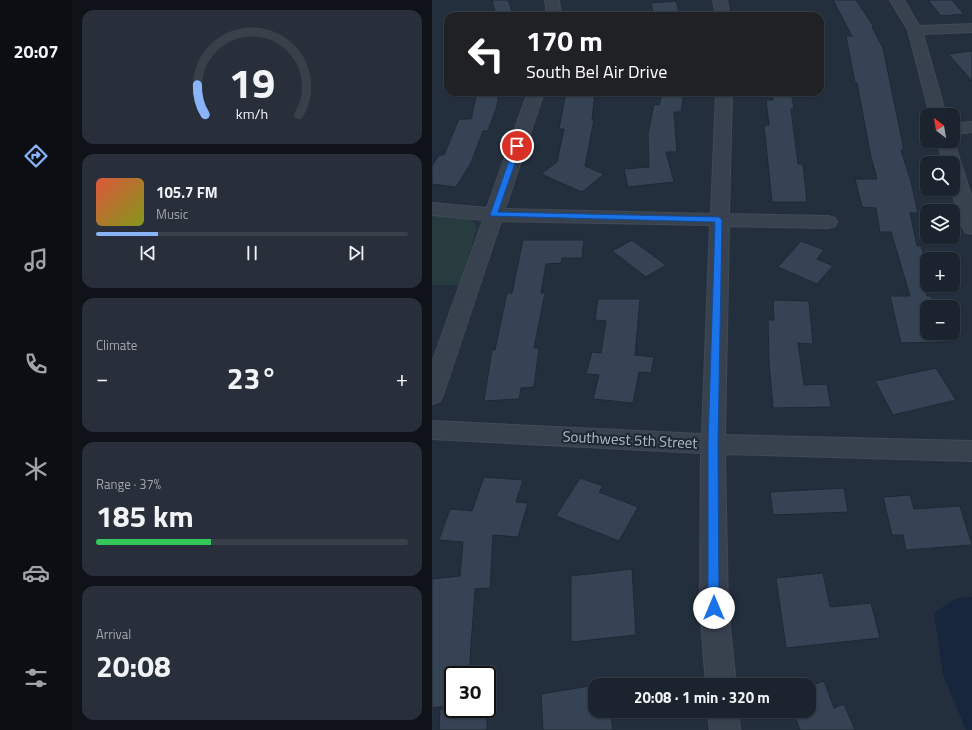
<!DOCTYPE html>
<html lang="en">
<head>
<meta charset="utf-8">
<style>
	:root { --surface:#1b232e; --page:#282f3a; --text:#f1f3f6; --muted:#a0a4aa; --line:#39404a; --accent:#8ab4f8 }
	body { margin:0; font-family:"Titillium Web",sans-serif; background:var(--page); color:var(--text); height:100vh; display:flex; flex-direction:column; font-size:15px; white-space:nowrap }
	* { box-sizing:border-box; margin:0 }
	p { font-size:13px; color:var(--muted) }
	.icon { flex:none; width:22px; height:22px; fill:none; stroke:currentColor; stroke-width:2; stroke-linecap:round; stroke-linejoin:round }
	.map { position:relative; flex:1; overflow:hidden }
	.details { display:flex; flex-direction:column; gap:10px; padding:10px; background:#0f1319; width:360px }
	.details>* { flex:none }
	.hud { position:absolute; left:12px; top:12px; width:380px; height:84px; border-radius:12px; box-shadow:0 1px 3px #0004,0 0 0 1px var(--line); background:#202124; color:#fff; overflow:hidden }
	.needle { width:26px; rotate:329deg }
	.buttons { position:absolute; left:488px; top:108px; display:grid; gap:8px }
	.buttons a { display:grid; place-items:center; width:40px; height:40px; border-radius:8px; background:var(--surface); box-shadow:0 1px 3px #0004,0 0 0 1px var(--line); font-size:20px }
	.speed { position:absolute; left:12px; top:666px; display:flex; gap:8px; font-size:20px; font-weight:700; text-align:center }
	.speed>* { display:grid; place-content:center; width:52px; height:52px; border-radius:50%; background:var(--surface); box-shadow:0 1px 3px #0004,0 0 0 1px var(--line); line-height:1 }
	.speed .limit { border:2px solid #111; border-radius:6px; background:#fff; color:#111 }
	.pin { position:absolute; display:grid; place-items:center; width:34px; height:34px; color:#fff; margin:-17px; border:2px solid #fff; border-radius:50%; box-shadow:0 1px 4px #0007 }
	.me { position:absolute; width:44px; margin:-22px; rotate:0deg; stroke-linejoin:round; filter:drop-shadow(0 0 3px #0008) }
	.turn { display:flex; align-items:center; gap:14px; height:84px; padding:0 16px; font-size:18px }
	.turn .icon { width:52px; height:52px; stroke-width:2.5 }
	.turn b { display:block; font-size:28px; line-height:34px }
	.big { font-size:30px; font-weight:700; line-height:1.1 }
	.details .widget { flex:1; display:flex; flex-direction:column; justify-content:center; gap:6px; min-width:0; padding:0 14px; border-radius:12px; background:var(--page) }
	.details .dial { align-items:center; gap:0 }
	.dial svg { height:104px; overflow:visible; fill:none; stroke:var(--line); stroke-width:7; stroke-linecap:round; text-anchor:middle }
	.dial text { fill:var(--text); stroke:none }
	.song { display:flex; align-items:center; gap:12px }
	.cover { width:48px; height:48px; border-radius:6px; background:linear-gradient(135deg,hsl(10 70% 55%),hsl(70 70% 35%)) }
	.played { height:4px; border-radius:2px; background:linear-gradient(90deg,var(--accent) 20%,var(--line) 20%) }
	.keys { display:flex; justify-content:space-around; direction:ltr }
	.heat { display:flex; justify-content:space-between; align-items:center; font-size:22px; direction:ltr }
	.charge { height:6px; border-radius:3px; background:linear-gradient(90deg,#34c759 37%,var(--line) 0) }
	.trip { position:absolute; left:156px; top:678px; width:228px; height:40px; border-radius:12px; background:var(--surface); box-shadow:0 1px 3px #0004,0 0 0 1px var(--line); font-weight:700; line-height:40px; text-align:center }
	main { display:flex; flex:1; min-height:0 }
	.dock { display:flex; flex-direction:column; width:72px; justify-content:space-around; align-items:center; background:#0b0e12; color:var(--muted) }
	.dock .icon { width:28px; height:28px }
	.dock .on { color:var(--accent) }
	.dock b { font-size:18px; color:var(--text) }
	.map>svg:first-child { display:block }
</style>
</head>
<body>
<main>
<nav class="dock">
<b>20:07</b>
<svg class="icon on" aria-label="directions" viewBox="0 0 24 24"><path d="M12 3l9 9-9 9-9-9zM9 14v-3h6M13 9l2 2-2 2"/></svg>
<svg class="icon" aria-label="music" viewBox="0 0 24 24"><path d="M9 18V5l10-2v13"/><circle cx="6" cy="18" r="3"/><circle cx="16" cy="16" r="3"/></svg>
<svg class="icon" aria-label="phone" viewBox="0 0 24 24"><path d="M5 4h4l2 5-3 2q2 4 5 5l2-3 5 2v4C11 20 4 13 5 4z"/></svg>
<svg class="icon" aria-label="climate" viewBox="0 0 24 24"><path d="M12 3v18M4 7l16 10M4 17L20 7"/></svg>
<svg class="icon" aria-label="car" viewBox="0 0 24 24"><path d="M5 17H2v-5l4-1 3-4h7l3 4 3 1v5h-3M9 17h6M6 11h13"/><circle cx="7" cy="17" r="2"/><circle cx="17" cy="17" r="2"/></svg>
<svg class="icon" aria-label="filters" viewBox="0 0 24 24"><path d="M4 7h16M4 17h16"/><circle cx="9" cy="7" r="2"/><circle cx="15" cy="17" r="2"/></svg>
</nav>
<section class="details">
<div class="widget dial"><svg viewBox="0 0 100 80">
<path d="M14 69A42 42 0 1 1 86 69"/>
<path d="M14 69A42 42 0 0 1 8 46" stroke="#8ab4f8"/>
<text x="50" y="56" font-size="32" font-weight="700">19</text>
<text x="50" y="72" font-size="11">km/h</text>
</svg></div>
<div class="widget">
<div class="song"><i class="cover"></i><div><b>105.7 FM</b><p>Music</p></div></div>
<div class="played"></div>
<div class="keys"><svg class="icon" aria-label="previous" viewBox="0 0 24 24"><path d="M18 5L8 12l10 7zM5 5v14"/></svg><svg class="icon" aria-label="pause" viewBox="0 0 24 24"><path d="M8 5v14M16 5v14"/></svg><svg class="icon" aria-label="next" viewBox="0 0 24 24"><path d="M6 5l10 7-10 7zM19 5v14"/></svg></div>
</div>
<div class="widget"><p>Climate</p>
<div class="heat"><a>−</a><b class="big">23°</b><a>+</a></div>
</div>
<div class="widget"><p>Range · 37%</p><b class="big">185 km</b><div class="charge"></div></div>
<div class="widget"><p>Arrival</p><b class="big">20:08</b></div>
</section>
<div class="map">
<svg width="540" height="730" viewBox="0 0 540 730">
	<rect width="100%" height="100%" fill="#242f3e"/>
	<path fill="#263c3f" d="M0,213L40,220L45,228L28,285H0Z"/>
	<path fill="#17263c" d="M540,597V730H534L511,675L502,613L524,598Z"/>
	<path fill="#364354" stroke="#1f2835" d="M60,0H76L81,13L64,15Z
		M401,0H424L442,27H440L451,48L472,150H469L479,182L486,213H478L485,246H489L495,265V296H499L503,307H495V333H510L513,342L469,343L458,296H478L459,232H448L444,208L430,207L423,179H445L439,157L425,83H423L414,36H420Z
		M496,0H520L532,14L509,16Z
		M244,1L248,16H222L219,3Z
		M540,51V81L516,54Z
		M45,92H67L65,106L56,131H51L39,163L24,187L0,184V166L7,155H12L27,119H39Z
		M134,92H163L160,120H162L153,166L172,174L150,192L109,174L125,162L132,129H127Z
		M231,92H252L249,112H242L245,152H234L242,182L196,187L192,169L217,167L216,134L222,104L227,105Z
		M340,92H359L362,109H359L366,164H371L375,202H340L332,125H337L334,100H341Z
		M91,240H152L150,258H130L129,263L114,264L109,293H113L102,348H107L102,387L89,388L87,399L52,401L60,350H63L75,293H80Z
		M200,240L234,265L214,277L180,251Z
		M369,241L392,250L385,259L401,266L385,284L346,267Z
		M166,299H208L203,355L222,357L219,373L207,372L201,403L161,399L167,375L154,374L160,352L169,353L174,321L163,320Z
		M341,300L377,301L381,344L366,343L372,385L395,384L399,407L341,408L337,362L336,320H342Z
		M504,368L524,400L461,415L443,381Z
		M52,477L91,480L84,502L96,503L86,537L61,535L58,588L43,589L37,675H21V705L0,708V579L28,576L31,542L7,540L18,509L40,511Z
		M148,478L171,486L167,492L206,507L187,541L124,516Z
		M412,488L416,512L341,515L338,492Z
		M478,495L482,509L528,506L540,545L474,550L471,535H460L451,497Z
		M200,569L204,635L139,642V576Z
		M391,573L398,607L439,603L448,638L354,648L344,578Z
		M200,679L201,685H163Z
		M392,681L402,708L412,704L423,730H368L361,711H377V686Z
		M163,685V711L204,712L179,716L181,730H111L109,694Z
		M8,709H55V730H7Z"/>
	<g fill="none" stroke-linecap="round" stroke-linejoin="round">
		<defs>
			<path id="minor" d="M113,0H127L129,16H115Z
				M281,0H295L298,16H284Z
				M458,0H472L487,26L540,24V32L491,34L514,115H498L476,30Z
				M96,92H112L73,209L279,214L284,92H300L297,214L396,216L403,218L405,222L403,226L396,228L297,226L293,435L540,441V461L293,454L296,608L304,685H274L268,608L269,453L0,439V421L270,434L278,225L69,221L11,395L8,401L0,404V363L51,220L0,215V203L55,208Z
				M540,122V132L521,134V124Z
				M521,139L540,198V234L533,232L531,228L519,189H521V163H511L506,141H521Z
				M276,711H306L308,730H278Z"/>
		</defs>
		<use href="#minor" stroke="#414a57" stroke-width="2"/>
		<use href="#minor" fill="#38414e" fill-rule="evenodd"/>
	</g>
	<path fill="#1a73e8" stroke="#114b97" d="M85,144L89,146L66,212L287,217L290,220L286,444L287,608L286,612L282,614L278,612L276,608V444L283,222L59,216L58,215L82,146Z"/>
	<g text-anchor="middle" stroke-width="4" stroke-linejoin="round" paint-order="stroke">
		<g font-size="15" fill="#b4bcc9" stroke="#1d2633">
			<text transform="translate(198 440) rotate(3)" y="5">Southwest 5th Street</text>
		</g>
	</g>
</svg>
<div class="buttons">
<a><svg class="needle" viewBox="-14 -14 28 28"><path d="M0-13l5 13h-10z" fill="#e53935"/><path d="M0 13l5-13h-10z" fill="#a0a4aa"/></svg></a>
<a><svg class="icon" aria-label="search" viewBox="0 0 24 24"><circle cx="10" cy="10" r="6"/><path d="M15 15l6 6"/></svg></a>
<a><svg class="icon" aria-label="layers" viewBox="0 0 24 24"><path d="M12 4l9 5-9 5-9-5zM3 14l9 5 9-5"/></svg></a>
<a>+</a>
<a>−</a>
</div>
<div class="speed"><div class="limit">30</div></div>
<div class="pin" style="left:85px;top:146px;background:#d93025"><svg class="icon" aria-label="arrive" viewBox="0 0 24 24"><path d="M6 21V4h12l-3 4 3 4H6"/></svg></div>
<svg class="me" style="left:282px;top:608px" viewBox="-20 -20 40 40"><circle r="19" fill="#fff"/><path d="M0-13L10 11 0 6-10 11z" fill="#1a73e8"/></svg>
<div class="trip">20:08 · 1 min · 320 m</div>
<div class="hud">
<div class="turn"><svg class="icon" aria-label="left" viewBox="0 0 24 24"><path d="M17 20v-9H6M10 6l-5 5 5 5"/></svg><div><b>170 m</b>South Bel Air Drive</div></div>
</div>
</div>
</main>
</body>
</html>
